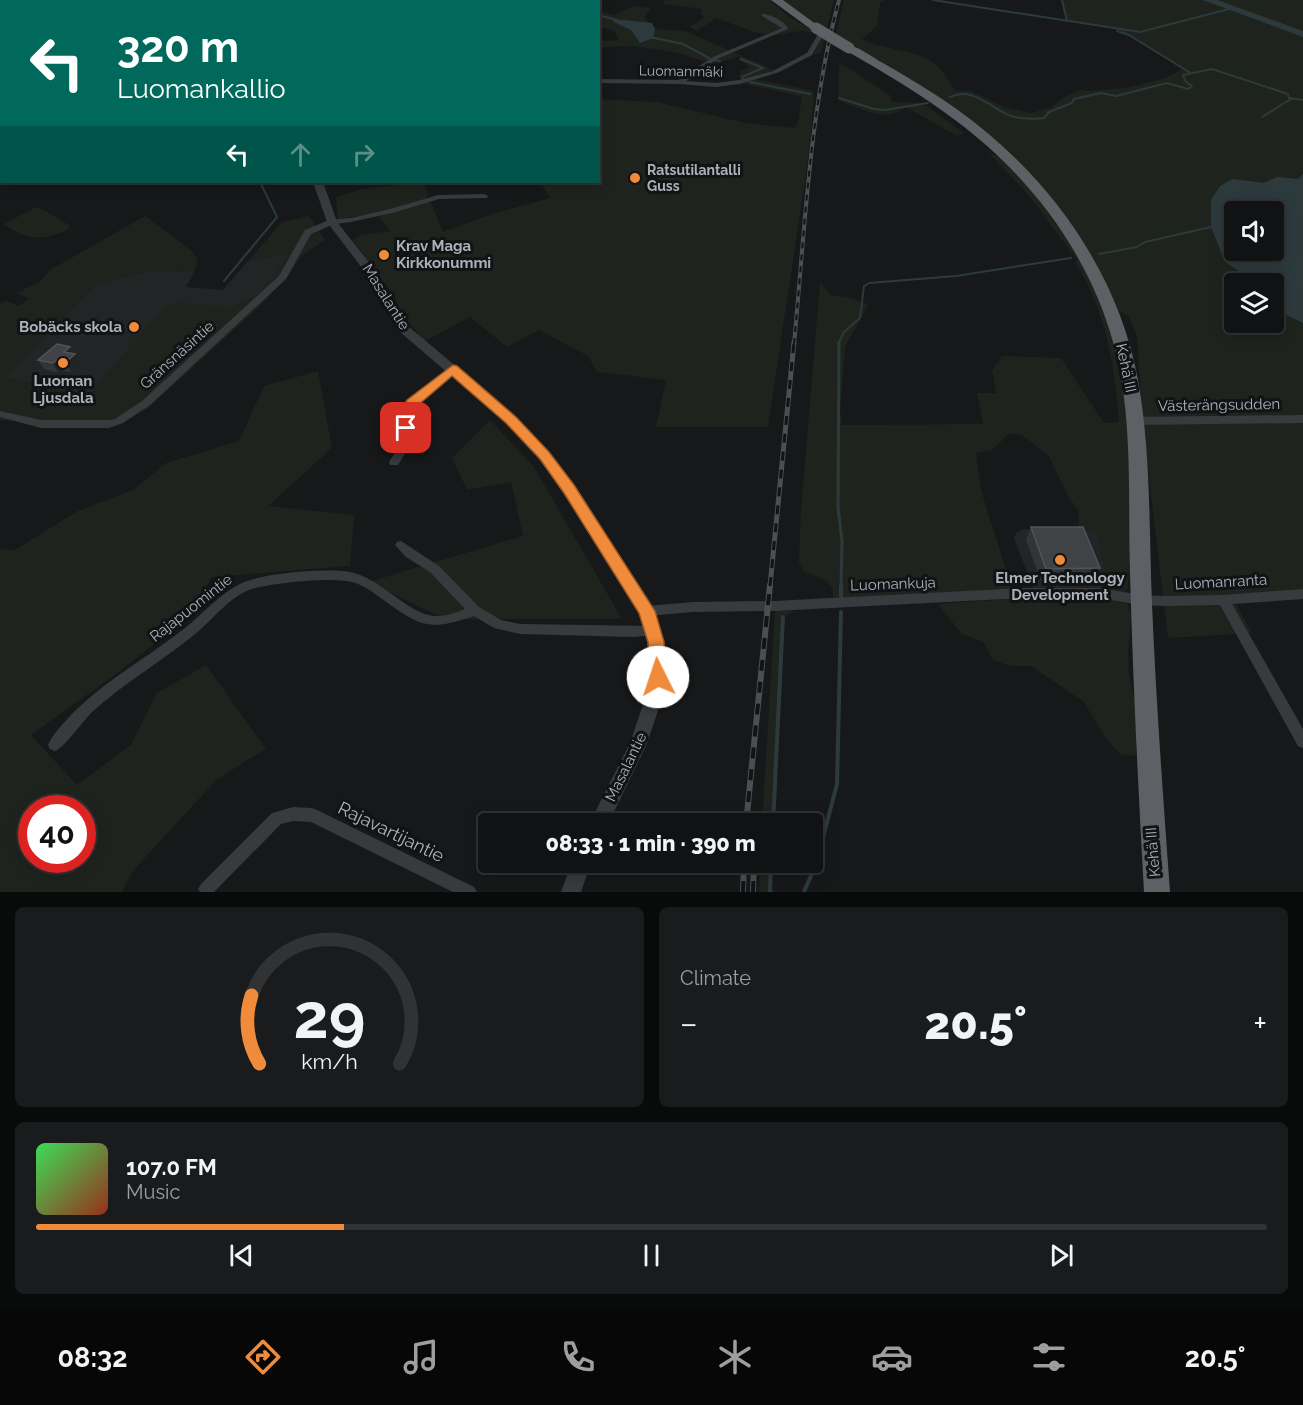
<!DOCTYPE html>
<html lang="en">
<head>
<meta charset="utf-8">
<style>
	:root { --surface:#111213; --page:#1a1b1c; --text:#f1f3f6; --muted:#9c9ea0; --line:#303233; --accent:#ef8b3a }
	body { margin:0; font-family:Raleway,sans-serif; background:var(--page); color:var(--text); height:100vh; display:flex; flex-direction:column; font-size:22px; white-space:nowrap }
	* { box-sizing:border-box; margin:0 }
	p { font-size:20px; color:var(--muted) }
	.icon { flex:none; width:33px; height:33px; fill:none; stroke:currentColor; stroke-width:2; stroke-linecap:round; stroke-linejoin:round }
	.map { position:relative; height:892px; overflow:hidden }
	.drawer { display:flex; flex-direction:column; gap:15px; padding:15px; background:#090a0a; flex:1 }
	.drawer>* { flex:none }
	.top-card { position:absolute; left:0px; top:0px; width:600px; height:183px; box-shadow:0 3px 15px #0003,0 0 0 2px var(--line); background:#00695c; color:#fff; overflow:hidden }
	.buttons { position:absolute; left:1224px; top:201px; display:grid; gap:12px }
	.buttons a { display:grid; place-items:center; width:60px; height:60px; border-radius:6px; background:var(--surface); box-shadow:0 3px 15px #0003,0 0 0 2px var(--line); font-size:30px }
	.speed { position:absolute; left:18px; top:795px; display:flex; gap:12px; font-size:30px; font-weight:700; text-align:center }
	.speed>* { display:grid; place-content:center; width:78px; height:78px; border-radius:50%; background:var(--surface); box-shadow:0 3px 15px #0003,0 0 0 2px var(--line); line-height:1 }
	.speed .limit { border:9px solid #d22; background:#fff; color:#111 }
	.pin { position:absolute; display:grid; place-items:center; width:51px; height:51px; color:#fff; margin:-26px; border-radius:12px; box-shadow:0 3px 9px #0006 }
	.me { position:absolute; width:66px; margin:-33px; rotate:356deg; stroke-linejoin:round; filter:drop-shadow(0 0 4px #0008) }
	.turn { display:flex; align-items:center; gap:21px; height:126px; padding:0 18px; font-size:27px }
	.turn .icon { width:78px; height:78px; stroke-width:2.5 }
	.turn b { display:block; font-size:42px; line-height:51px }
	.lanes { display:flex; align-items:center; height:57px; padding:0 18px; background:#0003; justify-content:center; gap:30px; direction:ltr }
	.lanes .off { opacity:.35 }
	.big { font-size:45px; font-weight:800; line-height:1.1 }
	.drawer .card { flex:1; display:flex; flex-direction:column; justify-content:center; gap:9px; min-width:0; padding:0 21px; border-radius:9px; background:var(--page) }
	.drawer .dial { align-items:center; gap:0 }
	.dial svg { height:156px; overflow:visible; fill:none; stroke:var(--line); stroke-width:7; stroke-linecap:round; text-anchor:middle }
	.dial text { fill:var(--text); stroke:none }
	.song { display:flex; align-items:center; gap:18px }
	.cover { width:72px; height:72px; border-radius:9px; background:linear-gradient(135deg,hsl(130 70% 55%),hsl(10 70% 35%)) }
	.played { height:6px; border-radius:3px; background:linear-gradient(90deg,var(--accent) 25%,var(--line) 25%) }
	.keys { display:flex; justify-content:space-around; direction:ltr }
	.heat { display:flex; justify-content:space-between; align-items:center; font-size:33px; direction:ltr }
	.drawer .tiles { flex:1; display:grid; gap:15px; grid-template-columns:1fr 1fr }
	.card:last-child { grid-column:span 2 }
	.trip { position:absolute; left:478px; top:813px; width:345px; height:60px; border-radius:6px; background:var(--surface); box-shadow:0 3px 15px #0003,0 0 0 2px var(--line); font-weight:800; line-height:60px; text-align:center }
	.tabs { display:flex; height:96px; justify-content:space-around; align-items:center; background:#070708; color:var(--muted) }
	.tabs .icon { width:42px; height:42px }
	.tabs .current { color:var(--accent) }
	.tabs b { font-size:27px; color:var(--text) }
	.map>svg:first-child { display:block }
</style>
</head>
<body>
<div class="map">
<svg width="1303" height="892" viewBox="0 0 1303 892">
	<rect width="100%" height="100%" fill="#171819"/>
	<path fill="#232426" d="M293,253L259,294L232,308L85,397L6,377L97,283L149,271L194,272L186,287L223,290L249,260Z
		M1024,529H1078L1098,532L1108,590L1033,588L1014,538L1016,533Z"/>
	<path fill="#1e241d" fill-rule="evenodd" d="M664,0H770L789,17L816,32L798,11L781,0H834L821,53L814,54L821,37C801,24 790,36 771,35C755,34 731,23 716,18L697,31L689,27L704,18L701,13L702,9L663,4Z
		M844,0H885L880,3L877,26L862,39C885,51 915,48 935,64C943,70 950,83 956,91H971L1004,107L1031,113L1052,107L1064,97L1080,90L1092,91L1131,87L1166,78L1182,69L1129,35L1110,28L1067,21L1062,0H1303V599L1236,604L1252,633L1168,638L1142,418L1137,336L1129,316L1118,311L1096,263L1014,158L835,37ZM1234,212H1274V250H1234ZM1234,284H1274V322H1234Z
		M633,6L651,8L644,17L655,29L685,31L774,70L742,80L739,76L741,71L750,67L738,59L741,56L713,64L678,53L641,47L622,46L599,48V41L619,40L614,31L599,26V11L615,15Z
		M842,64L891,96L892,102L923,103L964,133L957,136L908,108C901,108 901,111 895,113C876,119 855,105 838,101L839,65Z
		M755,79L814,91L810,147L768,427H656L666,380L597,372L588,356L539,330L507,347L470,317L425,341L402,315L394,296L353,240L361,235L390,231L378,216L430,200L443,232L492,214L550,198L540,182H598L599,99L657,102L745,123L794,128L798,122L802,97L746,84L732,85Z
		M989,153C1008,157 1032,190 1043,206C1065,235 1086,265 1100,299C1137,387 1133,495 1128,588L1123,593L1108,590L1098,533L1078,529L1079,512L1067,494L1049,456L1021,434H1009L992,450L976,453L981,490L1012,589L833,598V588L825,580L803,571L799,562L801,509L820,282L831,295L853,298L868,305L845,347L840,412L842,425L983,424L977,393H996L992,371L1002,356L1061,358L1104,423L1119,422C1115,367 1106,310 1075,262L1077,260L1030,197Z
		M424,182L428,195L425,199L393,209L338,220L336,197L362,189Z
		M34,208H40L69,225V229C45,241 27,241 4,224Z
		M145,216L192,251L198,260L194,272L149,271L97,283L6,377L85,397L167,305L176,302L232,308L259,294L292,253L249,260L282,222L309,216L325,240L301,256L287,277L260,306L146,410L129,415L112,427L0,420V303L6,301L19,306L29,299L16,293L40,282L50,270Z
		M318,371L332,448L268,506L354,515L350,566L212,577L185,620L116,674L31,735L77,785L131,745L157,693L206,665L266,749L217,779L132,872L122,892H0V549L15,550L78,511L133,490L166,463L239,441L264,386ZM32,808H82V860H32Z
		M490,420L534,467L622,619H445L368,582L523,536L511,482L467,490L452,458Z
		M1037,597H1106L1127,602L1131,617L1128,654L1129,676L1138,715L1136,756L1120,754L1107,740L1083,701L1031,666H1010L993,660L983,642L962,634L938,604Z
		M775,609L795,611L783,617L773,823L762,824Z
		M760,863H771L770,886L775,892H759Z"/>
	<path fill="#2d3a3d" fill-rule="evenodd" d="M614,19L652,23L655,29L653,38L640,43L631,30L612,21Z
		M1303,174V323L1274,309V284L1257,283L1225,262L1211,227V200L1220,186L1233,179L1264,183L1277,177L1298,179ZM1234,212H1274V250H1234Z"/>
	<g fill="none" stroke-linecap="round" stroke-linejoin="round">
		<path stroke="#2d3a3d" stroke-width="2" d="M556,0L558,2
			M933,0L1140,32L1233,8
			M1062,0L1067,21
			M598,15L617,20
			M1117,31L1129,35L1189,72
			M650,37L683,44L709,58
			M741,59L763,68L742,77L743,79
			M715,60L720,61
			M750,82L810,94
			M950,97C974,86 989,108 1011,116C1020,119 1034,119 1044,118L1049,112L1072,103L1074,99L1101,93L1116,96L1167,83L1188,89L1192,86L1185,81L1183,75L1212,69L1288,94L1289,98L1303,100
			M839,98L874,109L885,110L928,103
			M1262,117L1291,99
			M1099,254L1137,247L1145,242L1211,227
			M224,281L277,217L260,182
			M838,344L844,332L860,318L864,286L869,283L956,276L1071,258"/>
		<path stroke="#2d3a3d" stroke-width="3" d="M839,342L838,508L842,541L841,586"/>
		<path stroke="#2d3a3d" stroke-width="4" d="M841,597V585
			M773,824L783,617
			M770,892L771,862
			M804,892L816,864L837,784L841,612"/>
		<path fill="#2d3a3d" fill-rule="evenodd" d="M1203,0H1217L1303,31V37Z"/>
		<path fill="#383b3e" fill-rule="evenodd" d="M69,0H75L77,2H70Z
			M762,14C770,14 785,21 788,29L717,59L686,81L716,83L739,80L773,71L807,53L817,36H821L822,37L812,55L777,73L739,84L716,87L679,84L598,83V79L678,80L713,57L782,28L762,16Z
			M484,194L488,196L487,198L439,199L396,212L351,222L334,224L311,234L286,279L150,405L123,423L109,428H41L0,417V411L41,420H109L115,419L142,401L279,276L305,230L329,220L351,218L394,208L438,195Z
			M453,366L458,369L456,371L416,405L412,413L406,452L398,465H390L389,462L396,451L402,413L408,401L450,367Z
			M1303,415V423L1135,425L1130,421L1135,417Z
			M401,541L439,566L479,607L501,620L520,624L653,626L657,627L659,631L657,635L634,637L520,634L494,628L474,616C428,632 420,626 382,599C374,593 365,586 355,583C334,576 277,583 255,588C231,594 213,620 194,635C161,662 124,683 92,712C83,721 64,748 55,751L50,749L48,745C53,734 62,725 70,716C104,681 147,658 185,628C204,613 220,593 242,583C265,573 325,568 350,572C381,578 406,613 434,616C444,617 455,613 465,609L430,572L406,557L395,545L397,542Z
			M1025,588H1100L1141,595L1165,596L1223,595L1303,589V599L1232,604L1303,729V748L1298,746L1220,605L1165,606L1141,605L1100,598H1025L774,611L693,612L647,616L643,615L641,611L643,607L647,606L693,602L774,601Z
			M293,807L312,808L317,810L474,887L477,892H453L311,822L293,821L281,824L214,892H200L198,889L201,884L272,813Z"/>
		<path fill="#383b3e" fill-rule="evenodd" d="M463,0H471L462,2Z
			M2,112V118L0,119V113Z
			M313,182H323L337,222L376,271L408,326L516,417L549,453L574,485L655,611L663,642L665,670L663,696L646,746L608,824H589L630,743L646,696L649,670L647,642L640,613L564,493L539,459L506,423L399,331L365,272L327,222Z
			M572,862H591L581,892H561Z"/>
		<path fill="#5d6166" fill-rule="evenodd" d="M771,0H783L821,28L816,31L812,30Z
			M849,45C861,48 872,57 883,63C909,78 934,93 958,110C1047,174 1118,270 1138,380C1151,452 1149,531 1152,604C1156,700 1163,796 1170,892H1144C1138,786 1133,680 1130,574C1128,509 1132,441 1121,377C1103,273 1039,182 955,120C921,94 883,72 845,50V46Z"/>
		<defs>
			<path id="rail-far2" d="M794,344C805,230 809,111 839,0"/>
			<path id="rail-far1" d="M770,586L794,342"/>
			<path id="rail" d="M746,824L770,585
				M743,892L744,862
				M753,892L754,862"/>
		</defs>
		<use href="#rail-far2" stroke="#4b4f53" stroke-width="4"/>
		<use href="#rail-far1" stroke="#4b4f53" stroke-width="5"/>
		<use href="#rail" stroke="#4b4f53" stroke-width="6"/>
		<use href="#rail-far2" stroke="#121314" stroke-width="2" stroke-dasharray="6" stroke-linecap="butt"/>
		<use href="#rail-far1" stroke="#121314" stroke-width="3" stroke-dasharray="9" stroke-linecap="butt"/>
		<use href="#rail" stroke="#121314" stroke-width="4" stroke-dasharray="11" stroke-linecap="butt"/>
		<path stroke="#5d6166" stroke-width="11" d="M816,28L849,48"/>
	</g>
	<path fill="#333437" d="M70,347L80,364L71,372L62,370L58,373L44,369L38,360Z
		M1031,527L1100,568L1094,581H1041L1026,540Z"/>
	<path fill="#222325" d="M70,347L80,364L71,372L66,362L64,352Z
		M57,360L62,370L58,373L53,363Z"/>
	<path fill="#404245" stroke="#505457" stroke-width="1.5" d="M57,344L70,347L64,352L75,354L66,362L57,360L53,363L38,360Z
		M1031,527H1083L1100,568L1046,569Z"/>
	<path fill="#ef8b3a" stroke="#9b5a26" stroke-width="1.5" d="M453,365L457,366L516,417L549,452L574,485L655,611L664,642L667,677L664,682L658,684L652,682L650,677L648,642L639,613L564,493L540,459L506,423L452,376L417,406L413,412L411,431H401L400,412L407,400Z"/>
	<g fill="#ef8b3a" stroke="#121314" stroke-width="2">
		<circle cx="635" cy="178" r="6"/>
		<circle cx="384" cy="255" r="6"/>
		<circle cx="134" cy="327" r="6"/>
		<circle cx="63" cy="363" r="6"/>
		<circle cx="1060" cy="560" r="6"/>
	</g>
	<g text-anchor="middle" stroke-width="6" stroke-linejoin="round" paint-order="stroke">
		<g font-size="14" fill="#aab2b9" stroke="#121314">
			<text transform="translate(681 71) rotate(1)" y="5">Luomanmäki</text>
		</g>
		<g font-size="14" font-weight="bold" fill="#aab2b9" stroke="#121314" text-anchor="start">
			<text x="647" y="175">Ratsutilantalli<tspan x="647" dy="16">Guss</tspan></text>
		</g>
		<g font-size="15" font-weight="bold" fill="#aab2b9" stroke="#121314">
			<text x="396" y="251" text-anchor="start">Krav Maga<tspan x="396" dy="17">Kirkkonummi</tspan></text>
			<text x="122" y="332" text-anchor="end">Bobäcks skola</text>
			<text x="63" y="386">Luoman<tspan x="63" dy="17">Ljusdala</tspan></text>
			<text x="1060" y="583">Elmer Technology<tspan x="1060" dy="17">Development</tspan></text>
		</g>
		<g font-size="15" fill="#aab2b9" stroke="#121314">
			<text transform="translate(386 297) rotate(58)" y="5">Masalantie</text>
			<text transform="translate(177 355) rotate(-42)" y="5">Gränsnäsintie</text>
			<text transform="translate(1126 368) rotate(78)" y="5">Kehä III</text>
			<text transform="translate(1219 405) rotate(-1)" y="5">Västerängsudden</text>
			<text transform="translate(1221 582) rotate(-3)" y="5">Luomanranta</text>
			<text transform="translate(893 584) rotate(-2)" y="5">Luomankuja</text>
			<text transform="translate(191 608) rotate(-38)" y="5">Rajapuomintie</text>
			<text transform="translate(626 767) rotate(-64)" y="5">Masalantie</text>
			<text transform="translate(1153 852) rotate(-95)" y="5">Kehä III</text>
		</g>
		<g font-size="18" fill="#aab2b9" stroke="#121314">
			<text transform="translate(391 832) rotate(26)" y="6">Rajavartijantie</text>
		</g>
	</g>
</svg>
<div class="buttons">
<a><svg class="icon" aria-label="sound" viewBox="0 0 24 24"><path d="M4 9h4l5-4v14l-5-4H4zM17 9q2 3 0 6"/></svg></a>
<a><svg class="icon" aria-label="layers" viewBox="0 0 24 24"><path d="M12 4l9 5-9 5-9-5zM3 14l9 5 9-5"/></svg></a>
</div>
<div class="speed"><div class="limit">40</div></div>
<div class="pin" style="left:406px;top:428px;background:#d93025"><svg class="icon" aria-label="arrive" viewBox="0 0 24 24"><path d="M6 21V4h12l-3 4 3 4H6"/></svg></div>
<svg class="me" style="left:658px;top:677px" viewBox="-20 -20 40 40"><circle r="19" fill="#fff"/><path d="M0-13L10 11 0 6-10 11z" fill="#ef8b3a"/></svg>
<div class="trip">08:33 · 1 min · 390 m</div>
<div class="top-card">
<div class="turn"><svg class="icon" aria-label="left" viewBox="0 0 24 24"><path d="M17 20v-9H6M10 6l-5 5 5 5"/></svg><div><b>320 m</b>Luomankallio</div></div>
<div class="lanes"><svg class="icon" aria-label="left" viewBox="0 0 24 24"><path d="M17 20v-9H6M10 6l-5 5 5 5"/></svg><svg class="icon off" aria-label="ahead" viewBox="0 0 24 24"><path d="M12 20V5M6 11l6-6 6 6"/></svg><svg class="icon off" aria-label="right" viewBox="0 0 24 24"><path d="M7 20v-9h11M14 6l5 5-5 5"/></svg></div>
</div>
</div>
<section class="drawer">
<div class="tiles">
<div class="card dial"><svg viewBox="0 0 100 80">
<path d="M14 69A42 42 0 1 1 86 69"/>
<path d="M14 69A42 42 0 0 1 10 34" stroke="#ef8b3a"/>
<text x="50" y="56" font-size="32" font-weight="700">29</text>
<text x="50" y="72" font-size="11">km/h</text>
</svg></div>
<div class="card"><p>Climate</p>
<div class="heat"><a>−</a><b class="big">20.5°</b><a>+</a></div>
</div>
<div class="card">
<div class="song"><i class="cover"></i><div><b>107.0 FM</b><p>Music</p></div></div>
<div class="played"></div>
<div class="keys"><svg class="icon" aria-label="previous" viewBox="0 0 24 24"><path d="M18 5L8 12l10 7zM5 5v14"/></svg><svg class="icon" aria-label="pause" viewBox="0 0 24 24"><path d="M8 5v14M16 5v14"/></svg><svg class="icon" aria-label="next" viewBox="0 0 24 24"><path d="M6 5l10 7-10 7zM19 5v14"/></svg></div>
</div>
</div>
</section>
<nav class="tabs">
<b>08:32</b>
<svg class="icon current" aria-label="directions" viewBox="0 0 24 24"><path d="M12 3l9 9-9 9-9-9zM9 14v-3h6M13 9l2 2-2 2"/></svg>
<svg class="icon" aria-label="music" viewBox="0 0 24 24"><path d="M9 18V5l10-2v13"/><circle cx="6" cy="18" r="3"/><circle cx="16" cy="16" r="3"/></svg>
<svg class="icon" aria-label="phone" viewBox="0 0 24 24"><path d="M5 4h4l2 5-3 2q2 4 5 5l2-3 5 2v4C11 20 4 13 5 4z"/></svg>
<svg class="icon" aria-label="climate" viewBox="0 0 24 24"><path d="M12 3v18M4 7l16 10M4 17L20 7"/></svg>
<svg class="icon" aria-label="car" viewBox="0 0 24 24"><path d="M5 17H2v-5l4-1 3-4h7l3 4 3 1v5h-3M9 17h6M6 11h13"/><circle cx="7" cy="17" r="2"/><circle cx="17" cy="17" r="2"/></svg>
<svg class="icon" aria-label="filters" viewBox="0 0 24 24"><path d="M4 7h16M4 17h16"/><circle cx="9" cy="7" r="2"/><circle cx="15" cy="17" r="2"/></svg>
<b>20.5°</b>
</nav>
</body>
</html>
